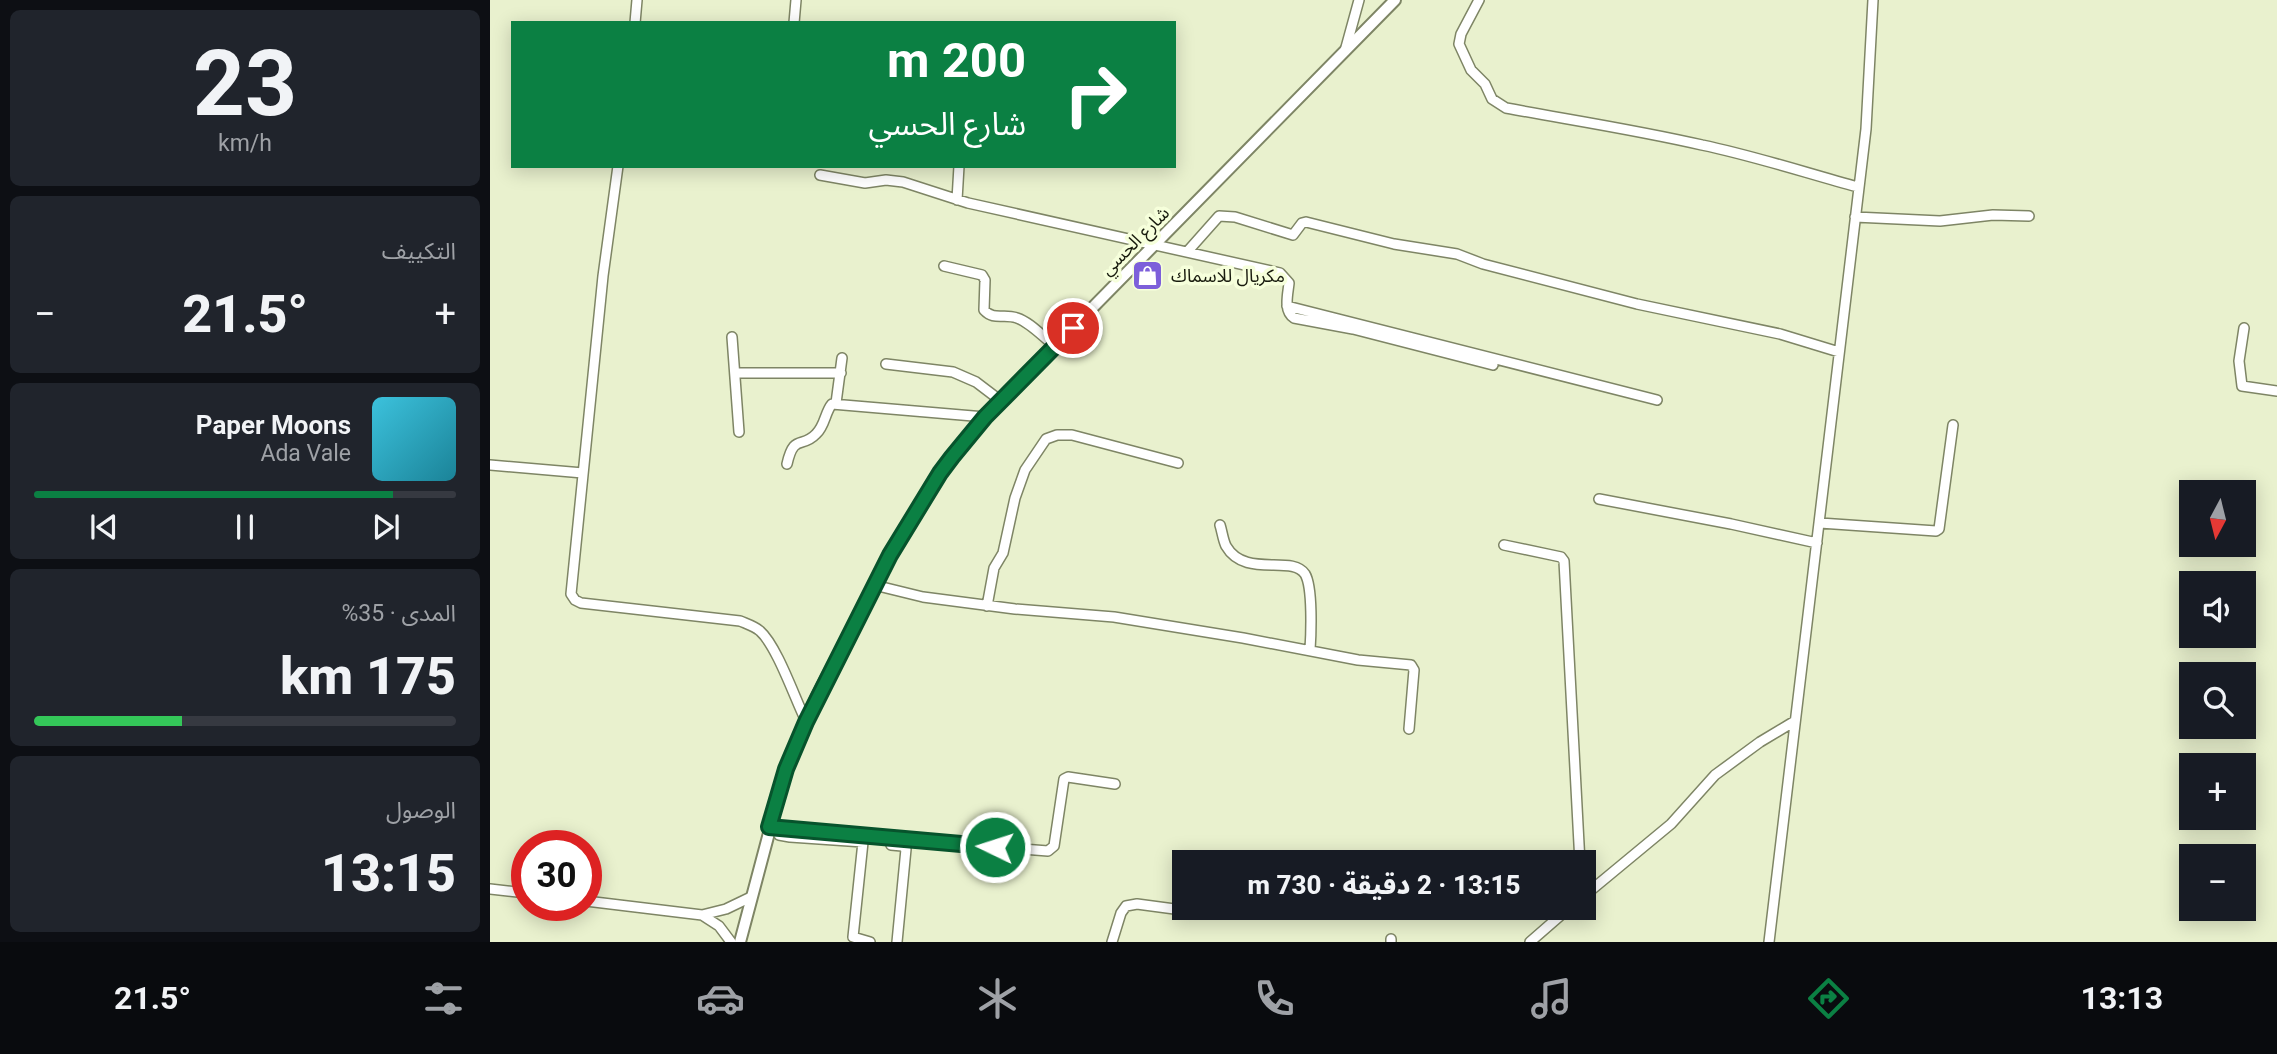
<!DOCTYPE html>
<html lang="ar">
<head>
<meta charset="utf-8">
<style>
	:root { --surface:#171b24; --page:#20242c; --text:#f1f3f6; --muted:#9ea1a6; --line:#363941; --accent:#0b8043 }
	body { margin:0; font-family:Roboto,"Noto Sans Arabic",sans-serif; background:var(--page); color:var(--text); direction:rtl; height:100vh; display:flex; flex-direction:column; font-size:26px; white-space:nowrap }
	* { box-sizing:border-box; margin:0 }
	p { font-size:23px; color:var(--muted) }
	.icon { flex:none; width:38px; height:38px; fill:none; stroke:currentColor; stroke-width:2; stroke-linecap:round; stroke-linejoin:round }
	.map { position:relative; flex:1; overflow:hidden; direction:ltr }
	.details { display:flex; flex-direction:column; gap:10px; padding:10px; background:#0d0f14; width:490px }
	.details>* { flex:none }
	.guide { position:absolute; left:21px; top:21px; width:665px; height:147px; border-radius:0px; box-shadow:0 4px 18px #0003; direction:rtl; background:#0b8043; color:#fff; overflow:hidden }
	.needle { width:46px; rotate:187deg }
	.controls { position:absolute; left:1689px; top:480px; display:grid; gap:14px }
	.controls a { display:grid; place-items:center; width:77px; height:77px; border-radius:0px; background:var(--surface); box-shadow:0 4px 18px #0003; font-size:35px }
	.speed { position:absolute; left:21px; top:830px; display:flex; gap:14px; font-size:35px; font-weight:700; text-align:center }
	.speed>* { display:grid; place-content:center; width:91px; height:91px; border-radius:50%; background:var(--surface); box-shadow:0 4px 18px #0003; line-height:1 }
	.speed .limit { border:10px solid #d22; background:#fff; color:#111 }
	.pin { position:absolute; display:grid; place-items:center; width:60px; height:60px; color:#fff; margin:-30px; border:4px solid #fff; border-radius:50%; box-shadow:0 2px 7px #0007 }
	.me { position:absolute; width:77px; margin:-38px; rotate:274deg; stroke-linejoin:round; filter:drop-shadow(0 0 5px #0008) }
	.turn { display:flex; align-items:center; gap:24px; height:147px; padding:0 35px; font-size:32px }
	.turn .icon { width:91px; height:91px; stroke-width:2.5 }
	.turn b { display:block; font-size:49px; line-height:60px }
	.big { font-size:52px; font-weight:800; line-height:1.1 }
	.details .widget { flex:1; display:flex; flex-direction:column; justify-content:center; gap:10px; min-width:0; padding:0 24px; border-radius:10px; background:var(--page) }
	.details .dial { align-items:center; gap:0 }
	.dial b { font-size:91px; line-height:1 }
	.song { display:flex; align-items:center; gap:21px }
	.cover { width:84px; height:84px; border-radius:10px; background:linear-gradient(135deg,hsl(190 70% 55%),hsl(190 70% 35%)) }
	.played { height:7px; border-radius:4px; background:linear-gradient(90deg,var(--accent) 85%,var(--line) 85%) }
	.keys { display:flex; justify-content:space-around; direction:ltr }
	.heat { display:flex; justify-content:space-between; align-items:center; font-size:38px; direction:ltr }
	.charge { height:10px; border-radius:5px; background:linear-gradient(90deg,#34c759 35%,var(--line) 0) }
	.trip { position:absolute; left:682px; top:850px; width:424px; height:70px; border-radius:0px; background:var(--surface); box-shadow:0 4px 18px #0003; font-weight:800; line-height:70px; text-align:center; direction:rtl }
	.tabs { display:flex; height:112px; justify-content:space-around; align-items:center; background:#090b0e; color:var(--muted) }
	.tabs .icon { width:49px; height:49px }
	.tabs .on { color:var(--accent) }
	.tabs b { font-size:32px; color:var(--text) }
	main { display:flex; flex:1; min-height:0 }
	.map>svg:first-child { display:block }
</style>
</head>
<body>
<main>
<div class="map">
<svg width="1787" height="942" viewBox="0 0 1787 942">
	<rect width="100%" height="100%" fill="#e9f1ce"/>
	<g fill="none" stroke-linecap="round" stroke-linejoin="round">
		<defs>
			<path id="minor" d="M989,0L971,34L969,44L981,70L995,84L1002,99L1016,108C1081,120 1147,130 1212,145C1265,156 1316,173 1368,187
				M145,23L147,0
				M304,23L306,0
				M855,51L869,0
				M128,166L113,276L81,594L85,600L91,603L250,621C257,624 264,626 270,631C287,646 305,699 316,721
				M330,175L375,183L396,180L413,182L478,203L790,273L799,283C798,294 793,311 804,318L863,329L1003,365
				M467,200L469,166
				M1365,217L1450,221L1503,215L1539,216
				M697,252L729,216L745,217L803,235L812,223L816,222L904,244L967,254L993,264L1147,304L1290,334L1349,352
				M454,266L492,275L495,280L494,310C504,321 514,313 527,318C540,322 554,338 565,346
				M797,306L1167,400
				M1754,328L1749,361L1752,386L1787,391
				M242,337L249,432
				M396,364L463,372L486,382L511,401
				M247,373H351
				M346,403L352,358
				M297,464C304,433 312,449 326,434C335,426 335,412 342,404L495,417
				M0,465L93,473
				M1109,499L1241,524L1327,543
				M1330,523L1446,531L1449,529L1463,425
				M730,525C732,531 733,540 736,546C755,579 802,554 815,574C823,587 821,635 820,650
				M1014,545L1071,557L1074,561L1090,863
				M384,585L433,597L525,609L624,617L753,638L868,660L921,665L924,670L919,729
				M497,606L504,568L513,553L525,498L535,470L556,439L567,435H582L688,463
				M279,827L398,839L558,851L564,846L574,779L578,777L625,784
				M285,828L289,835L300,837L373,842L363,937L380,942
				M401,845L412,846L416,849L407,942
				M0,889L37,893
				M1094,896L1181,824L1225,775L1270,742L1305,721
				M96,901L212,915L236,909L261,897
				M212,915L229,926L241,942
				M622,942L631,913L636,906L647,904L722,914
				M901,942V939
				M1040,942L1079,908
				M1279,942L1376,129L1383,0"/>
			<path id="tertiary" d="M250,942L296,769L327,696L400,555L450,473L495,417L905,0"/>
		</defs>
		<use href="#minor" stroke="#7e8565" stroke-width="12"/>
		<use href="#tertiary" stroke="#7e8565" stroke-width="14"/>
		<use href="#minor" stroke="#fff" stroke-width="9"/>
		<use href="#tertiary" stroke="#fff" stroke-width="10"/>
	</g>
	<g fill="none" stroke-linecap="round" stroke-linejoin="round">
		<defs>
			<path id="route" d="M505,847L279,827L296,769L316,722L400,555L450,473L462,457L495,417L583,328"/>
		</defs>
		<use href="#route" stroke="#07532c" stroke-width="18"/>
		<use href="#route" stroke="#0b8043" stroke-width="12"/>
	</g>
	<defs>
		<symbol id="shop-square" viewBox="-11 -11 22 22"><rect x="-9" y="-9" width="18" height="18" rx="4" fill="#7d5fda" stroke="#f6ffdb"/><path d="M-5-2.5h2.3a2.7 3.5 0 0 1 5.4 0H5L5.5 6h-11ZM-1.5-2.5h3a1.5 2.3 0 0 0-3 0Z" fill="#fff"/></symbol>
	</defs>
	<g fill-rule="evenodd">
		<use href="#shop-square" x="640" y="258" width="35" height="35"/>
	</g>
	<g text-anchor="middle" stroke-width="7" stroke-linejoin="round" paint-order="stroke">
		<g font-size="18" fill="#181b0e" stroke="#f6ffdb">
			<text transform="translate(645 241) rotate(-45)" y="6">شارع الحسي</text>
		</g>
		<g font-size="18" fill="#181b0e" stroke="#f6ffdb" text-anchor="start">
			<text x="681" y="282">مكريال للاسماك</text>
		</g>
	</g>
</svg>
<div class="controls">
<a><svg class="needle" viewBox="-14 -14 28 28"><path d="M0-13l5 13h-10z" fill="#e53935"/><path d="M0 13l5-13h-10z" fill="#9ea1a6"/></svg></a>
<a><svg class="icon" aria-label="sound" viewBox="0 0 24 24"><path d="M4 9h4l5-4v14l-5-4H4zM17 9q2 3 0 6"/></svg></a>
<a><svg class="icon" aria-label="search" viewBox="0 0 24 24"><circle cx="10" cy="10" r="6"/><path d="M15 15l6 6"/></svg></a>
<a>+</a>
<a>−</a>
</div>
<div class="speed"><div class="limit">30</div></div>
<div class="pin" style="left:583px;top:328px;background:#d93025"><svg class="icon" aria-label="arrive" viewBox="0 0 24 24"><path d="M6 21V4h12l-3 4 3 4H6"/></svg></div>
<svg class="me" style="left:505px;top:847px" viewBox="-20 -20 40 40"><circle r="17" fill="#0b8043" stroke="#fff" stroke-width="3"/><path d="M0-11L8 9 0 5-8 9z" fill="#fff"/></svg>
<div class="trip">13:15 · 2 دقيقة · 730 m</div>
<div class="guide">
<div class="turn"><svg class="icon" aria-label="right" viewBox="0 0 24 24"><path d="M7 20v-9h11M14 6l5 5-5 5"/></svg><div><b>200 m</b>شارع الحسي</div></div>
</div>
</div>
<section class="details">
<div class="widget dial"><b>23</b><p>km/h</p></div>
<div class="widget"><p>التكييف</p>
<div class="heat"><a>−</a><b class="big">21.5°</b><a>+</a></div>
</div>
<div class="widget">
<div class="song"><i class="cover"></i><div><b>Paper Moons</b><p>Ada Vale</p></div></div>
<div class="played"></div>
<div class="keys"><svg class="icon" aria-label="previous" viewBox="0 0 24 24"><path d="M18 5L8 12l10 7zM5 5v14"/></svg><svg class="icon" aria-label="pause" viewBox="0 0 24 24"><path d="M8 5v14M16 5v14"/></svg><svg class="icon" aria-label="next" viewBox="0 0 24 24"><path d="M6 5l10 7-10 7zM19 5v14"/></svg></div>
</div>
<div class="widget"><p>المدى · 35%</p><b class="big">175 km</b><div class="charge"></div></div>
<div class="widget"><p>الوصول</p><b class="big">13:15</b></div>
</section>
</main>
<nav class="tabs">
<b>13:13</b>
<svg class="icon on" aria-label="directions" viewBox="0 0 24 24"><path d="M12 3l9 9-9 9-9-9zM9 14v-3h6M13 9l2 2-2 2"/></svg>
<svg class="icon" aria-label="music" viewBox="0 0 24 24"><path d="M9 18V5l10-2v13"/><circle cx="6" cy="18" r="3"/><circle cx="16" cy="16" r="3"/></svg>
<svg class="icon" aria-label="phone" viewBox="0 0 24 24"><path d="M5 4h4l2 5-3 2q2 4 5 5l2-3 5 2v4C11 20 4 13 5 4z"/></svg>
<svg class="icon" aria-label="climate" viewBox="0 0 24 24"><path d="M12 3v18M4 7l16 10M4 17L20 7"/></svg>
<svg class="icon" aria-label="car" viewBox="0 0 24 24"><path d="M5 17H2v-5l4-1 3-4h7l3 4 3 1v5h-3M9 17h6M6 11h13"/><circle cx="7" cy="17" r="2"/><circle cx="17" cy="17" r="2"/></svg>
<svg class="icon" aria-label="filters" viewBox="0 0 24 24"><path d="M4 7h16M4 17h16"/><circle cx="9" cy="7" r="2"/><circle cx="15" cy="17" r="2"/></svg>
<b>21.5°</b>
</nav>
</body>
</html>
